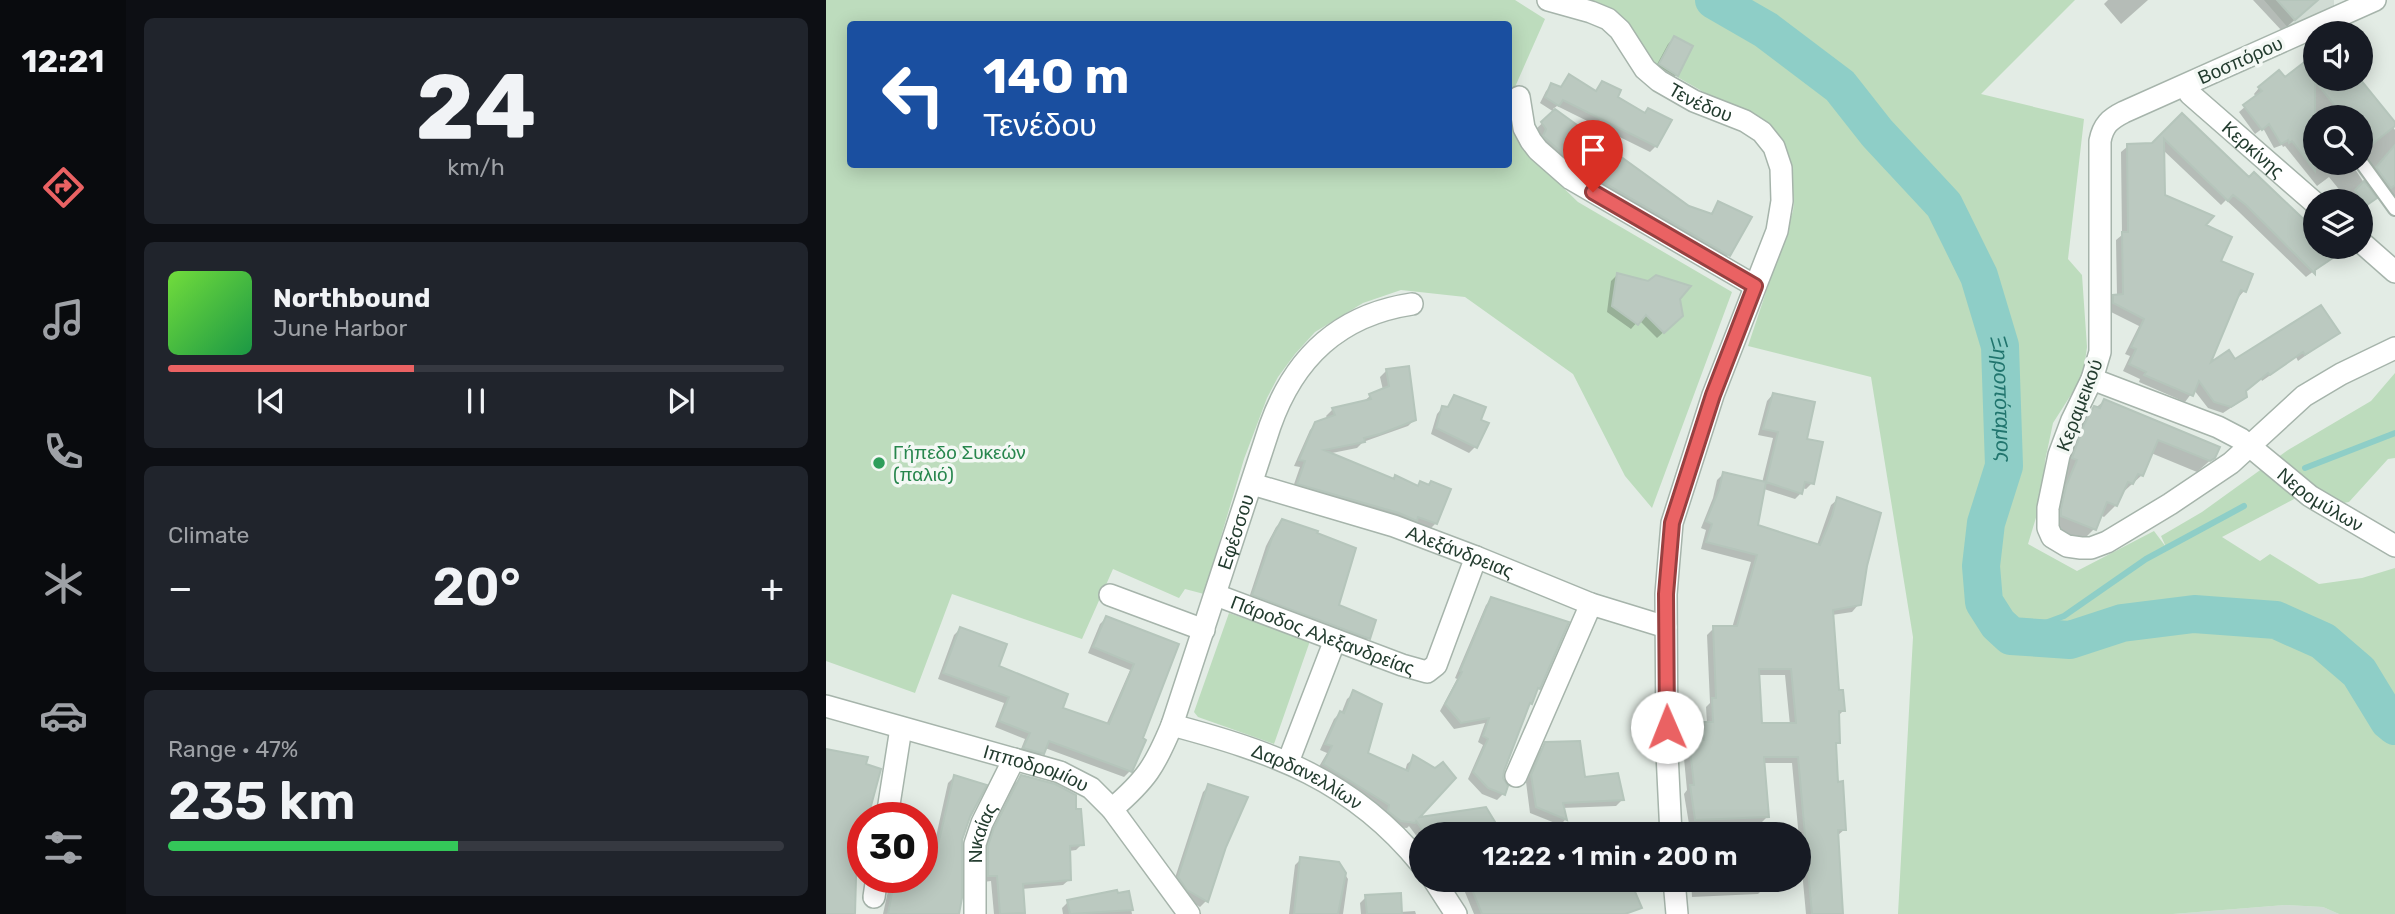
<!DOCTYPE html>
<html lang="en">
<head>
<meta charset="utf-8">
<style>
	:root { --surface:#171b24; --page:#20242c; --text:#f1f3f6; --muted:#9ea1a6; --line:#363941; --accent:#ea6263 }
	body { margin:0; font-family:Rubik,sans-serif; background:var(--page); color:var(--text); height:100vh; display:flex; flex-direction:column; font-size:26px; white-space:nowrap }
	* { box-sizing:border-box; margin:0 }
	p { font-size:23px; color:var(--muted) }
	.icon { flex:none; width:38px; height:38px; fill:none; stroke:currentColor; stroke-width:2; stroke-linecap:round; stroke-linejoin:round }
	.map { position:relative; flex:1; overflow:hidden }
	.details { display:flex; flex-direction:column; gap:18px; padding:18px; background:#0d0f14; width:700px }
	.details>* { flex:none }
	.top-card { position:absolute; left:21px; top:21px; width:665px; height:147px; border-radius:7px; box-shadow:0 4px 18px #0003; background:#1a4fa0; color:#fff; overflow:hidden }
	.controls { position:absolute; left:1477px; top:21px; display:grid; gap:14px }
	.controls a { display:grid; place-items:center; width:70px; height:70px; border-radius:50%; background:var(--surface); box-shadow:0 4px 18px #0003; font-size:35px }
	.speed { position:absolute; left:21px; top:802px; display:flex; gap:14px; font-size:35px; font-weight:700; text-align:center }
	.speed>* { display:grid; place-content:center; width:91px; height:91px; border-radius:50%; background:var(--surface); box-shadow:0 4px 18px #0003; line-height:1 }
	.speed .limit { border:10px solid #d22; background:#fff; color:#111 }
	.pin { position:absolute; display:grid; place-items:center; width:60px; height:60px; color:#fff; margin:-72px -30px; border-radius:50% 50% 50% 0; rotate:-45deg; box-shadow:0 0 7px #0007 }
	.pin .icon { rotate:45deg }
	.me { position:absolute; width:77px; margin:-38px; rotate:359deg; stroke-linejoin:round; filter:drop-shadow(0 0 5px #0008) }
	.turn { display:flex; align-items:center; gap:24px; height:147px; padding:0 21px; font-size:32px }
	.turn .icon { width:91px; height:91px; stroke-width:2.5 }
	.turn b { display:block; font-size:49px; line-height:60px }
	.big { font-size:52px; font-weight:600; line-height:1.1 }
	.details .widget { flex:1; display:flex; flex-direction:column; justify-content:center; gap:10px; min-width:0; padding:0 24px; border-radius:10px; background:var(--page) }
	.details .dial { align-items:center; gap:0 }
	.dial b { font-size:91px; line-height:1 }
	.song { display:flex; align-items:center; gap:21px }
	.cover { width:84px; height:84px; border-radius:10px; background:linear-gradient(135deg,hsl(100 70% 55%),hsl(140 70% 35%)) }
	.played { height:7px; border-radius:4px; background:linear-gradient(90deg,var(--accent) 40%,var(--line) 40%) }
	.keys { display:flex; justify-content:space-around; direction:ltr }
	.heat { display:flex; justify-content:space-between; align-items:center; font-size:38px; direction:ltr }
	.charge { height:10px; border-radius:5px; background:linear-gradient(90deg,#34c759 47%,var(--line) 0) }
	.trip { position:absolute; left:583px; top:822px; width:402px; height:70px; border-radius:35px; background:var(--surface); box-shadow:0 4px 18px #0003; font-weight:600; line-height:70px; text-align:center }
	main { display:flex; flex:1; min-height:0 }
	.menu { display:flex; flex-direction:column; width:126px; justify-content:space-around; align-items:center; background:#090b0e; color:var(--muted) }
	.menu .icon { width:49px; height:49px }
	.menu .selected { color:var(--accent) }
	.menu b { font-size:32px; color:var(--text) }
	.map>svg:first-child { display:block }
</style>
</head>
<body>
<main>
<nav class="menu">
<b>12:21</b>
<svg class="icon selected" aria-label="directions" viewBox="0 0 24 24"><path d="M12 3l9 9-9 9-9-9zM9 14v-3h6M13 9l2 2-2 2"/></svg>
<svg class="icon" aria-label="music" viewBox="0 0 24 24"><path d="M9 18V5l10-2v13"/><circle cx="6" cy="18" r="3"/><circle cx="16" cy="16" r="3"/></svg>
<svg class="icon" aria-label="phone" viewBox="0 0 24 24"><path d="M5 4h4l2 5-3 2q2 4 5 5l2-3 5 2v4C11 20 4 13 5 4z"/></svg>
<svg class="icon" aria-label="climate" viewBox="0 0 24 24"><path d="M12 3v18M4 7l16 10M4 17L20 7"/></svg>
<svg class="icon" aria-label="car" viewBox="0 0 24 24"><path d="M5 17H2v-5l4-1 3-4h7l3 4 3 1v5h-3M9 17h6M6 11h13"/><circle cx="7" cy="17" r="2"/><circle cx="17" cy="17" r="2"/></svg>
<svg class="icon" aria-label="filters" viewBox="0 0 24 24"><path d="M4 7h16M4 17h16"/><circle cx="9" cy="7" r="2"/><circle cx="15" cy="17" r="2"/></svg>
</nav>
<section class="details">
<div class="widget dial"><b>24</b><p>km/h</p></div>
<div class="widget">
<div class="song"><i class="cover"></i><div><b>Northbound</b><p>June Harbor</p></div></div>
<div class="played"></div>
<div class="keys"><svg class="icon" aria-label="previous" viewBox="0 0 24 24"><path d="M18 5L8 12l10 7zM5 5v14"/></svg><svg class="icon" aria-label="pause" viewBox="0 0 24 24"><path d="M8 5v14M16 5v14"/></svg><svg class="icon" aria-label="next" viewBox="0 0 24 24"><path d="M6 5l10 7-10 7zM19 5v14"/></svg></div>
</div>
<div class="widget"><p>Climate</p>
<div class="heat"><a>−</a><b class="big">20°</b><a>+</a></div>
</div>
<div class="widget"><p>Range · 47%</p><b class="big">235 km</b><div class="charge"></div></div>
</section>
<div class="map">
<svg width="1569" height="914" viewBox="0 0 1569 914">
	<rect width="100%" height="100%" fill="#e3ece5"/>
	<path fill="#d1dcd4" d="M1438,0H1508V14L1464,30Z
		M1459,905L1497,907L1513,914H1347Z"/>
	<path fill="#bddcbd" fill-rule="evenodd" d="M0,0H689L719,19L685,96L697,149L752,202L906,292L826,508L799,476L747,374L639,297L575,290L537,303L489,332L469,354L452,377L441,398L418,459L378,594L359,589L353,598L287,569L256,639L126,594L89,693L0,661ZM24,24H682V164H24Z
		M758,0H1249L1155,94L1258,119L1242,259L1256,275L1261,347L1257,376L1227,423L1219,461L1218,480L1212,511L1202,544L1251,571L1328,531L1340,547L1335,536L1376,512L1462,450L1545,401L1569,373V458L1562,459L1523,502L1490,508L1472,497L1396,537L1434,561L1444,554L1493,584L1536,578L1569,568V914H1513L1497,907L1459,905L1347,914H1072L1087,637L1045,377L922,346L967,211L968,201L962,166L895,102L832,66L814,45Z
		M403,613L484,641L448,744L372,717L368,712Z"/>
	<path fill="#0003" fill-rule="evenodd" d="M1282,0H1322L1295,24L1278,4Z
		M1427,0H1491L1456,31Z
		M848,38L850,75L844,81L828,70L842,44Z
		M1489,62V79H1530L1569,125L1567,127L1569,130V199L1535,162V117H1489V163H1525L1548,198L1535,210V201H1528L1523,195L1520,198L1503,177L1491,186L1459,146L1457,147L1456,145L1448,148L1437,128L1429,134L1413,112L1430,97L1428,94L1433,88L1459,79Z
		M743,76L768,92L776,83L830,146L824,152L731,106L727,109L862,208L884,215L892,203L924,218L902,255L896,261L747,174L712,142L714,135L710,129L728,112L714,103L720,91L726,85L733,89Z
		M1356,115L1423,179L1489,231V247H1506L1511,253L1480,277L1413,212L1400,200L1395,205L1337,150V197L1377,225L1393,262L1418,291L1412,298L1381,367L1409,361L1511,333L1472,361L1470,357L1436,381L1435,379L1419,392V396L1412,403L1397,413L1382,408L1368,390L1359,402L1313,382L1314,379L1297,371L1304,356L1299,354L1313,326L1281,310V303L1291,296L1290,240L1296,235L1295,152L1302,146L1327,145Z
		M791,275L852,299L849,322L831,338L813,320L805,329L781,312L785,281Z
		M560,371L588,420L582,426L537,442L531,448L501,454L567,481L590,487L594,483L610,523L604,529L466,490L474,467L468,466L484,430L490,423L502,419L500,416L506,410L537,402L544,396L557,390L554,377Z
		M947,394L979,440L986,483L980,489L976,488L975,493L969,499L938,489L930,526L991,545L1005,505L1012,499L1039,566L1033,604L1026,612L1006,615L1012,692L1017,711L1011,717L1012,743L1008,746L1011,783L1019,829L1011,836L1015,914H1020H980L966,763H936L942,816L935,823L863,824L858,794L861,790L857,748L864,741H871L870,731L876,724H881L880,707L884,703L881,635L888,628H906L925,562L875,549L880,530L875,528L887,498L891,480L897,474L936,483L947,438L932,435L941,401ZM932,675H959L964,725H935Z
		M629,397L653,422L649,447L643,453L605,434L611,414L617,407L620,408Z
		M1278,401L1388,457L1371,472L1325,453L1316,475L1294,495L1290,505L1278,517L1274,515L1268,529L1256,541L1224,527L1235,470L1256,419Z
		M456,521L511,606L542,638L536,644L422,601L440,546L450,527Z
		M666,599L709,691L676,770L677,794L671,800L656,794L642,779L657,745L652,742L659,723L628,729L614,711L631,679L629,678L660,605Z
		M280,618L351,645L304,771L298,777L219,748L211,759L193,754L199,739L169,727L178,703L112,679L128,635L134,629L171,667L234,709L280,725L304,670L262,653L274,624Z
		M528,693L540,754L579,771L581,764L588,758L589,819L663,835H595V842L583,826L581,828L568,827L491,770L501,753L494,750L508,719L514,713L515,714L521,699Z
		M720,743L758,778L796,800L790,806L736,808L740,819L734,825L704,813L700,782L714,750Z
		M128,777L158,786L88,914H57L65,877H96L105,859L122,783Z
		M195,777L249,811L256,844L250,850L243,851L244,879L237,885L196,889L198,914H168L165,881L157,882V854L163,836L189,783Z
		M383,786L399,847L380,901L374,907L355,895L347,884L377,792Z
		M700,828L702,835H675Z
		M475,859L512,864L522,879L517,914H463L469,865Z
		M634,880H806L807,884L757,914H648Z
		M865,880H937L938,888L932,894L866,897Z
		M302,893L306,914H237L236,908L242,902Z
		M540,897L574,912L589,911L590,914H535L534,903Z"/>
	<g fill="none" stroke-linecap="round" stroke-linejoin="round">
		<path stroke="#8ecec7" stroke-width="6" d="M1479,468L1569,433
			M1185,636L1238,616L1320,559L1418,506"/>
		<path stroke="#8ecec7" stroke-width="38" id="s1" d="M888,0L940,30L1014,86L1051,133L1118,205L1153,276L1174,346L1178,466L1160,523L1155,566L1158,602L1172,624L1185,636L1244,640L1296,623L1368,614L1450,620L1497,641L1533,672L1563,721L1569,726"/>
	</g>
	<path fill="#bbc9c0" stroke="#b5c5bb" stroke-width="2" fill-rule="evenodd" d="M1451,0H1492L1469,20Z
		M848,36L867,46L852,76L833,64Z
		M1481,60L1489,68V79H1534L1569,122V126L1535,153V117H1518L1489,81V171L1466,141L1463,143L1462,140L1455,144L1443,124L1436,130L1417,105L1436,91L1432,87L1453,70L1459,77Z
		M743,74L770,91L776,81L795,90L792,97L819,113L822,108L846,120L831,147L737,100L733,106L719,97L725,83L735,87Z
		M729,109L863,206L886,214L892,201L926,217L904,256L753,168L717,136L720,129L715,122Z
		M1356,113L1423,177L1428,172L1489,230V247H1523L1489,270V274L1420,205L1407,195L1402,201L1338,139L1339,195L1388,216L1380,225L1406,237L1395,261L1427,274L1420,292L1415,290L1385,362L1403,350L1409,359L1495,305L1514,333L1479,355L1477,352L1444,375L1442,373L1420,391L1421,397L1405,407L1388,402L1373,381L1367,396L1318,375L1320,372L1303,364L1310,349L1305,347L1318,319L1287,303V295L1297,294L1296,232H1302L1301,144L1326,143Z
		M1569,145V185L1565,188L1550,167Z
		M1538,181L1551,198L1541,205L1529,190Z
		M791,273L822,281L830,275L865,286L854,299L857,316L838,333L820,315L812,325L786,306Z
		M583,366L590,420L554,434L538,438L539,442L498,450L568,479L569,475L592,486L594,481L603,485L605,481L625,489L611,524L592,517L591,521L573,513L471,484L479,461L473,460L489,422L509,415L506,408L545,399L543,394L563,386L560,369Z
		M947,393L989,402L981,439L997,442L988,484L979,482L976,494L940,482L952,432L937,429Z
		M628,395L660,407L655,420L663,423L651,448L610,428L616,406L622,407Z
		M1278,399L1394,447L1389,458L1384,461L1332,440L1317,476L1312,474L1307,484L1302,482L1291,506L1281,502L1270,530L1235,516V509L1240,486L1251,460L1246,458L1258,425L1268,406L1274,408Z
		M897,472L940,482L932,525L994,545L1006,516L1011,497L1055,513L1041,566L1035,605L1007,610L1013,690H1017L1019,711H1013L1014,743H1010L1012,782L1017,781L1020,830H1012L1017,914H986L972,757H938L943,817L869,820L864,785H868L863,740H878L876,722H887L886,698H890L887,626H911L931,555L880,542L886,524L880,521L893,490ZM933,669H965L970,723H936Z
		M456,519L492,531L491,533L530,548L513,605L550,620L544,639L426,595L446,538Z
		M665,597L743,622L714,689L712,688L706,704L704,703L678,771L677,778L682,786L679,795L662,788L647,772L662,739L657,736L663,718L635,723L619,704L636,672L634,671Z
		M280,616L353,644L317,738L320,740L306,772L223,741L218,754L197,748L204,733L173,721L183,697L117,673L134,627L181,644L173,666L242,694L237,708L283,724L308,664L267,647Z
		M527,690L556,704L542,753L582,771L587,755L609,768L617,762L630,778L594,817L660,807L669,822L665,835H600L590,821L589,823L575,821L568,816L562,811L563,805L497,764L506,746L499,744L514,711L518,713Z
		M754,741L759,777L792,773L798,800L737,803L741,820L710,807L705,775L719,742Z
		M0,749L42,757L40,764L55,769L42,817H37V843L31,842L29,914H0Z
		M128,775L161,785L144,817L136,840V898L133,914H62L69,877H96V856L109,858Z
		M195,775L229,784L250,795V809H255L258,845L244,846L245,880L197,884L199,913L174,914L171,876H162V846L168,828Z
		M382,784L422,797L400,847L382,902L361,890L352,877Z
		M474,857L513,862L520,873L512,914H468Z
		M642,880H804L816,908L799,914H656Z
		M291,890L292,893L303,891L307,910L244,914L241,900Z
		M575,893L576,914H541L539,895Z"/>
	<g fill="none" stroke-linecap="round" stroke-linejoin="round">
		<defs>
			<path id="service" d="M1535,162L1569,209"/>
			<g id="minor">
				<path id="s2" d="M722,0L765,12L782,19L794,30L819,69L833,81L868,101L919,121L936,132L948,147L955,168L956,201L951,231L887,395L846,523L840,594L841,753L845,835"/>
				<path d="M1549,0L1298,112C1284,119 1277,125 1274,141V352L1266,379L1246,420L1233,455L1222,508V528L1226,537L1241,546L1255,548H1265L1281,542L1344,504L1405,463L1478,396L1515,374L1569,348"/>
				<path id="s3" d="M1364,94L1489,203"/>
				<path d="M693,97L698,128L705,141L712,150L745,179L929,286"/>
				<path d="M1535,242L1569,272"/>
				<path id="s4" d="M1266,379L1392,427L1415,439L1484,496L1569,546"/>
				<path id="s5" d="M426,484L568,526L650,557L765,604L840,627"/>
				<path d="M284,595L378,630"/>
				<path id="s6" d="M390,595L576,665L601,672L610,665L650,557"/>
				<path id="s7" d="M0,706L234,772L265,788L286,809L363,914"/>
				<path id="s8" d="M346,725C447,752 527,780 595,864"/>
				<path d="M462,762L509,640"/>
				<path d="M690,776L765,604"/>
				<path id="s9" d="M286,809C320,780 329,766 346,725L444,426C468,358 513,315 586,304"/>
				<path d="M61,817L75,728"/>
				<path d="M608,880L630,914"/>
				<path d="M848,880L851,914"/>
				<path d="M48,897L51,877"/>
				<path id="s10" d="M149,914V844L156,823L188,759"/>
			</g>
		</defs>
		<use href="#service" stroke="#a6b4ab" stroke-width="16"/>
		<use href="#minor" stroke="#a6b4ab" stroke-width="24"/>
		<use href="#service" stroke="#fff" stroke-width="12"/>
		<use href="#minor" stroke="#fff" stroke-width="21"/>
	</g>
	<g fill="none" stroke-linecap="round" stroke-linejoin="round">
		<defs>
			<path id="route" d="M767,192L929,286L887,395L846,523L840,594L841,727"/>
		</defs>
		<use href="#route" stroke="#984040" stroke-width="18"/>
		<use href="#route" stroke="#ea6263" stroke-width="12"/>
	</g>
	<circle fill="#2e9e5b" stroke="#f3f8f4" stroke-width="2.5" cx="53" cy="463" r="7"/>
	<g text-anchor="middle" stroke-width="7" stroke-linejoin="round" paint-order="stroke">
		<g font-size="19" fill="#233c2f" stroke="#f3f8f4">
			<text transform="translate(1414 60) rotate(-24)" y="7">Βοσπόρου</text>
			<text dy="7" stroke="none"><textPath href="#s2" startOffset="191">Τενέδου</textPath></text>
			<text dy="7" stroke="none"><textPath href="#s3" startOffset="84">Κερκίνης</textPath></text>
			<text transform="translate(1253 405) rotate(-69)" y="7">Κεραμεικού</text>
			<text dy="7" stroke="none"><textPath href="#s4" startOffset="261">Νερομύλων</textPath></text>
			<text dy="7" stroke="none"><textPath href="#s9" startOffset="308">Εφέσσου</textPath></text>
			<text dy="7" stroke="none"><textPath href="#s5" startOffset="219">Αλεξάνδρειας</textPath></text>
			<text dy="7" stroke="none"><textPath href="#s6" startOffset="114">Πάροδος Αλεξανδρείας</textPath></text>
			<text dy="7" stroke="none"><textPath href="#s7" startOffset="219">Ιπποδρομίου</textPath></text>
			<text dy="7" stroke="none"><textPath href="#s8" startOffset="145">Δαρδανελλίων</textPath></text>
			<text dy="7" stroke="none"><textPath href="#s10" startOffset="82">Νικαίας</textPath></text>
		</g>
		<g font-size="19" fill="#27864d" stroke="#f3f8f4" text-anchor="start">
			<text x="67" y="459">Γήπεδο Συκεών<tspan x="67" dy="22">(παλιό)</tspan></text>
		</g>
		<g font-size="21" font-style="italic" fill="#21756e" stroke="#f3f8f4">
			<text dy="7" stroke="none"><textPath href="#s1" startOffset="516">Ξηροπόταμος</textPath></text>
		</g>
	</g>
</svg>
<div class="controls">
<a><svg class="icon" aria-label="sound" viewBox="0 0 24 24"><path d="M4 9h4l5-4v14l-5-4H4zM17 9q2 3 0 6"/></svg></a>
<a><svg class="icon" aria-label="search" viewBox="0 0 24 24"><circle cx="10" cy="10" r="6"/><path d="M15 15l6 6"/></svg></a>
<a><svg class="icon" aria-label="layers" viewBox="0 0 24 24"><path d="M12 4l9 5-9 5-9-5zM3 14l9 5 9-5"/></svg></a>
</div>
<div class="speed"><div class="limit">30</div></div>
<div class="pin" style="left:767px;top:192px;background:#d93025"><svg class="icon" aria-label="arrive" viewBox="0 0 24 24"><path d="M6 21V4h12l-3 4 3 4H6"/></svg></div>
<svg class="me" style="left:841px;top:727px" viewBox="-20 -20 40 40"><circle r="19" fill="#fff"/><path d="M0-13L10 11 0 6-10 11z" fill="#ea6263"/></svg>
<div class="trip">12:22 · 1 min · 200 m</div>
<div class="top-card">
<div class="turn"><svg class="icon" aria-label="left" viewBox="0 0 24 24"><path d="M17 20v-9H6M10 6l-5 5 5 5"/></svg><div><b>140 m</b>Τενέδου</div></div>
</div>
</div>
</main>
</body>
</html>
